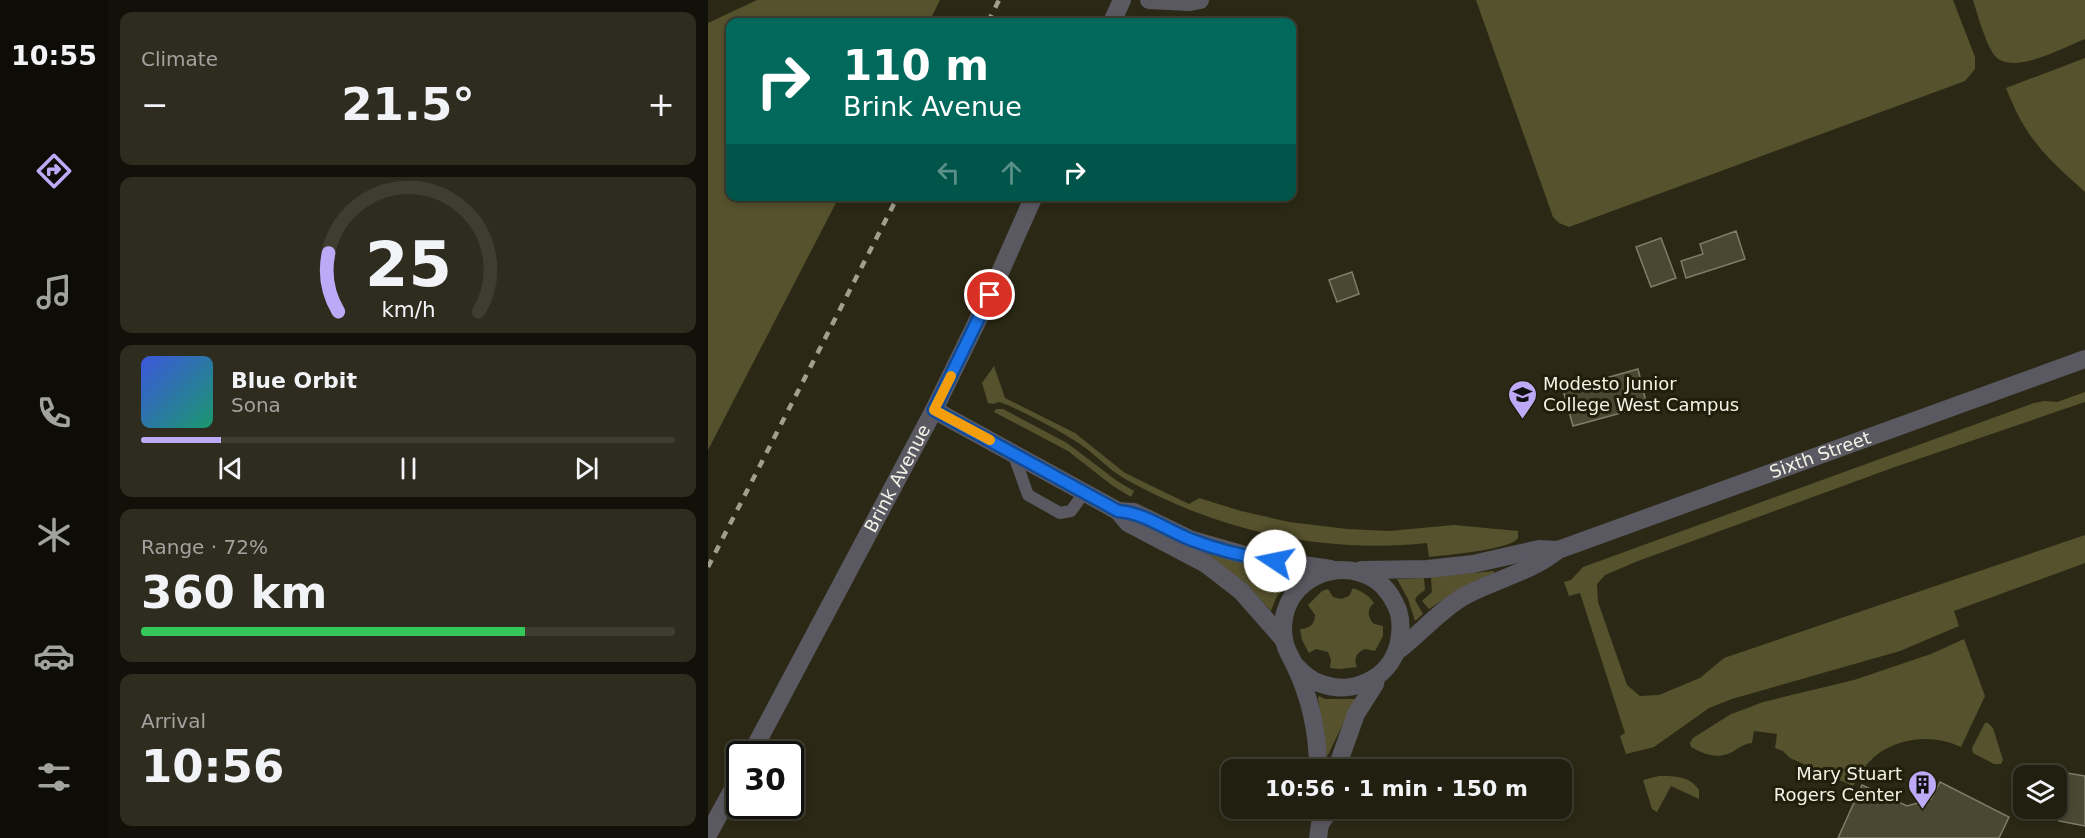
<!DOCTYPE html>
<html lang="en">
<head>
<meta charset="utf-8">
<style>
	:root { --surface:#201f10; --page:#2d2c1e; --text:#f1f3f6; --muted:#a2a29f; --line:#3d3d30; --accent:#bda9f5 }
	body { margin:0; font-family:"DejaVu Sans",sans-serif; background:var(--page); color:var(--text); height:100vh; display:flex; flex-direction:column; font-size:22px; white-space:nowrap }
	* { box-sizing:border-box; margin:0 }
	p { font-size:20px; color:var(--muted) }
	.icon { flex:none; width:33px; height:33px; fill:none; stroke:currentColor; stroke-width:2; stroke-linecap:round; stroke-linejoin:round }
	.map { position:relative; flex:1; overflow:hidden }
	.drawer { display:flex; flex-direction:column; gap:12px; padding:12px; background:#121109; width:600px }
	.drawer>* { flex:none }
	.banner { position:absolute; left:18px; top:18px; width:570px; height:183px; border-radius:12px; box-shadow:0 3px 9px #0003,0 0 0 2px var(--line); background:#00695c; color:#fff; overflow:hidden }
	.fabs { position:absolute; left:1305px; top:765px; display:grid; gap:12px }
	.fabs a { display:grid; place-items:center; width:54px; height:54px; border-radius:12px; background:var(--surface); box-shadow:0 3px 9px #0003,0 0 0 2px var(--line); font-size:30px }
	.speed { position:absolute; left:18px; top:741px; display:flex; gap:12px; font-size:30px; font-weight:700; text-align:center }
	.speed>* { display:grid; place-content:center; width:78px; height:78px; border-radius:50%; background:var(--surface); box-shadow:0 3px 9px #0003,0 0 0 2px var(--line); line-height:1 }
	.speed .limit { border:3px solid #111; border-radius:9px; background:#fff; color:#111 }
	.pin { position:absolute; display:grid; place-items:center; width:51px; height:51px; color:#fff; margin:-26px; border:3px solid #fff; border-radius:50%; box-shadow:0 2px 6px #0007 }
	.me { position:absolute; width:66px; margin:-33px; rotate:281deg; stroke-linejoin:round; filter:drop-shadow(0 0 4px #0008) }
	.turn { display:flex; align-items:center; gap:21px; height:126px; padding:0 18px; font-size:27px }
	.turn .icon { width:78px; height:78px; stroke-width:2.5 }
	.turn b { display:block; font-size:42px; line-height:51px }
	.lanes { display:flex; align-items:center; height:57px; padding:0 18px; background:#0003; justify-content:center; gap:30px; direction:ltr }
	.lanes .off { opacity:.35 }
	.big { font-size:45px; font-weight:800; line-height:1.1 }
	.drawer .card { flex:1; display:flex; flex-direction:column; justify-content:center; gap:9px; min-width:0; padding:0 21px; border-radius:12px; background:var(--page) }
	.drawer .dial { align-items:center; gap:0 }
	.dial svg { height:156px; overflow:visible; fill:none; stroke:var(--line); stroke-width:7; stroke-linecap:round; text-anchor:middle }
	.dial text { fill:var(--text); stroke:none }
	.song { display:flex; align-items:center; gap:18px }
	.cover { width:72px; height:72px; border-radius:9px; background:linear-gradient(135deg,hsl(230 70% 55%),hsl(160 70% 35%)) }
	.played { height:6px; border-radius:3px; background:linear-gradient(90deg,var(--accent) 15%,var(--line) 15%) }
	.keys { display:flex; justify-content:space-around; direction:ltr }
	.heat { display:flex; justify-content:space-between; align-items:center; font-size:33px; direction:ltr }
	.charge { height:9px; border-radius:4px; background:linear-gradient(90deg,#34c759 72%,var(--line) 0) }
	.trip { position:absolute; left:513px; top:759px; width:351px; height:60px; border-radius:12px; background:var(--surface); box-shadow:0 3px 9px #0003,0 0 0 2px var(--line); font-weight:800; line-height:60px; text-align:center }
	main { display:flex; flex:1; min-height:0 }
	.menu { display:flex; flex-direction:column; width:108px; justify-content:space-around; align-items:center; background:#0d0c06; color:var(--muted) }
	.menu .icon { width:42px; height:42px }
	.menu .on { color:var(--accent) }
	.menu b { font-size:27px; color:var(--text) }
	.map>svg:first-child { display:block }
</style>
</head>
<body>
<main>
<nav class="menu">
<b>10:55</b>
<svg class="icon on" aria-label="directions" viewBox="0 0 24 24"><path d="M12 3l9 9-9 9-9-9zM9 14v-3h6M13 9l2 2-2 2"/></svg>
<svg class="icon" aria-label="music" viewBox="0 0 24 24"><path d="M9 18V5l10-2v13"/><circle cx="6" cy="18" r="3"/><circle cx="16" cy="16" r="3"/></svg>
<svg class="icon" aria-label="phone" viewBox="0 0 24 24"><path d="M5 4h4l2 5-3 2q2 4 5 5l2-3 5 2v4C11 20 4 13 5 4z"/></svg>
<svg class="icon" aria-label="climate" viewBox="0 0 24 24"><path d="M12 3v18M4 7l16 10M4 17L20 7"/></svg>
<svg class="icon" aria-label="car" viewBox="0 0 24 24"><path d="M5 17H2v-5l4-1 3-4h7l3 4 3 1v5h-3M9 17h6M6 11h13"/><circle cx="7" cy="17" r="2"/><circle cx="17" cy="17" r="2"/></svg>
<svg class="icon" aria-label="filters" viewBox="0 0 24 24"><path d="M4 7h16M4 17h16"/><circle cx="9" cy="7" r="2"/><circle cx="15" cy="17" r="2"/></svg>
</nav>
<section class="drawer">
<div class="card"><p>Climate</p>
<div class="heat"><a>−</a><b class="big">21.5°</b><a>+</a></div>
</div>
<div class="card dial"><svg viewBox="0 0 100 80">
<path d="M14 69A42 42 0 1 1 86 69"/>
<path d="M14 69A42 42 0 0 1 9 39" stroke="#bda9f5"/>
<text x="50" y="56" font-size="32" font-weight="700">25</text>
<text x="50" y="72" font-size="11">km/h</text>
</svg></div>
<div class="card">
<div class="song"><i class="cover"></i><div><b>Blue Orbit</b><p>Sona</p></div></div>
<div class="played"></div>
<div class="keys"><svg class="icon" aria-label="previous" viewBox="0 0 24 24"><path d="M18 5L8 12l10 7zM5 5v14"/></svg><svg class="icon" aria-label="pause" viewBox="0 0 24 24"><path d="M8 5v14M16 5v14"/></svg><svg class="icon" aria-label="next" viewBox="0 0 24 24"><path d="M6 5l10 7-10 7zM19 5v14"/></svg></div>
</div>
<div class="card"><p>Range · 72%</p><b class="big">360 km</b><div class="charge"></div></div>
<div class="card"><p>Arrival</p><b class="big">10:56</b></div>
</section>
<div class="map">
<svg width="1377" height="838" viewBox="0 0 1377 838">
	<rect width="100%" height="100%" fill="#2b2915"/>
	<path fill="#56522d" d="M49,0H232L221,22H22V196L131,197L0,450V23Z
		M768,0H1245L1267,57V69L1257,81L861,227L851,223L845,217Z
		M1265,0H1377V39C1356,47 1307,75 1288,57C1279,48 1269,13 1265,0Z
		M1377,58V192C1337,156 1318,139 1298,88Z
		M286,366L297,398L367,433L417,473L481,504L491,498L533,511L581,522L639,529L681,531L746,525L810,531V538C802,550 738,555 721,557L719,543C615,554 510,531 419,480C402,471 388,455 372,444C350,429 324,417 300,405L291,402L285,404L280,403L274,383Z
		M1377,392V402L1184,468L930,561L897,575L889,584L890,602L919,685L932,696L951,695L992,678L1016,658L1377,535V563L1246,611L1251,626L1192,651L1024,699L1001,708L946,747L918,754L912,736L917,733L872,593L861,596L856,582L863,580L875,567L1326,403L1337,401L1349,402Z
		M288,409H295L359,443L409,481L426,491L423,497L405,486L360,451L286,412Z
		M497,553L585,574L568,598L563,611L537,583Z
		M786,571V573L747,592L721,609L714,601L724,592L723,577Z
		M716,578L717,590L709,596L707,600L715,614L707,621L700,599L689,579Z
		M645,588C653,591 661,595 666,603C659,609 659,617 666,624L675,626V636L667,651L657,649C649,652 645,658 649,667L631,669L622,668L623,660L620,652L608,649L601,653L594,640L592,629C601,629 607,624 607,615L600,605L614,591L620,589L625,597L633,599L641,596Z
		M1256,639L1277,696L1253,747C1224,733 1184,737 1161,762C1154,769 1150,778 1145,786L1082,758L1075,751L1067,748L1069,734L1046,731L1044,743C1036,744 1032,747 1026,751C1010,760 998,755 983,747L982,743L985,738L1023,714L1037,709L1055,702L1146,680L1223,654Z
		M611,696L617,699H647L619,757L610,698Z
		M1277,723H1280L1285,728L1295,760L1293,764H1286L1265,753L1264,748Z
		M951,776C967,776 982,776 991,790V799L963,786L949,812L944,809L935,780Z"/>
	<path fill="#4a4833" stroke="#7f7d67" stroke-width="1.5" d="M1028,231L1037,259L978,278L973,261L995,254L992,244Z
		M953,238L968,278L943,287L928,247Z
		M644,272L651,294L629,302L621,280Z
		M930,369L939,406L865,426L855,390Z
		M1359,773L1377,776V826L1351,821Z
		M1232,782L1301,817L1291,838H1130L1154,785L1199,806L1223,799Z"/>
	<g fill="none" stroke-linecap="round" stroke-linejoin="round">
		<path stroke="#5a5861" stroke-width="12" d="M305,453L320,495L352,513L363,511L376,493"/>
		<g stroke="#5a5861" stroke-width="18">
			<path d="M441,0L482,2L492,0"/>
			<path d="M404,22L414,0"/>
			<path d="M226,410L410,511L420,523L498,564L533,591L576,640"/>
			<path d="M410,511L426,512L484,540L547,558L623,569"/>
			<path d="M653,570L719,569L765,564L831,549L850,550"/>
			<path id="s1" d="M688,652C711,635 729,613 753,598C784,580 822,573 850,550L1377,359"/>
			<path d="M588,666C596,674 603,681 614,684C644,695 681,679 690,646C693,634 694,622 690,610C683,593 671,578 653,573C611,560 568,593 576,639C577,650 584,658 588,668C603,700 610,734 610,770"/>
			<path id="s2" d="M43,754L226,410L282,295L326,196"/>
			<path d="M628,770L648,714L667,684L668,678"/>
			<path d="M0,835L32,776"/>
			<path d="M610,838L612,824L619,814L620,808"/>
		</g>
		<path stroke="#a19f90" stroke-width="4.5" stroke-dasharray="8 8" stroke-linecap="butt" d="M280,22L291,0
			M0,567L190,196"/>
	</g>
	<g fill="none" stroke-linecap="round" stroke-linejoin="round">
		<defs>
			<path id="route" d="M282,295L226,410L410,511C437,513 458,530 484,540C510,550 539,557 567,561"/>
		</defs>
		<use href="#route" stroke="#114b97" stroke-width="15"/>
		<use href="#route" stroke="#1a73e8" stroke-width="10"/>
		<path stroke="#f59e0b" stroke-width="10" d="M243,376L226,410L282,440"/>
	</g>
	<defs>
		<symbol id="university-pin" viewBox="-11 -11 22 30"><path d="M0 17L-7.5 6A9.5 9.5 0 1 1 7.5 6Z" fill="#bda9f5" stroke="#211f0b"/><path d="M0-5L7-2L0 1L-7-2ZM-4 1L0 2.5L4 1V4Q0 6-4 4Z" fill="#111"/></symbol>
		<symbol id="building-pin" viewBox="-11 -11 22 30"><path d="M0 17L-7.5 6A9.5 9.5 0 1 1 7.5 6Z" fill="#bda9f5" stroke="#211f0b"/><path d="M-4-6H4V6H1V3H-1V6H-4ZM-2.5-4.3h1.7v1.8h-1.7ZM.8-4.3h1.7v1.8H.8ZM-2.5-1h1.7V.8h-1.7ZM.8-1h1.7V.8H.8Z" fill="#111"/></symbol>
	</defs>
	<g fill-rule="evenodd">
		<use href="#university-pin" x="798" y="378" width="33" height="45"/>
		<use href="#building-pin" x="1198" y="768" width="33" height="45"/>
	</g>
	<g text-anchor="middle" stroke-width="6" stroke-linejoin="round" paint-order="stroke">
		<g font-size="18" fill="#f4f3e7" stroke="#211f0b" text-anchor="start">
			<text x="835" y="390">Modesto Junior<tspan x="835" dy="21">College West Campus</tspan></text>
			<text x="1194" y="780" text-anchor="end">Mary Stuart<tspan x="1194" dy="21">Rogers Center</tspan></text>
		</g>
		<g font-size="18" fill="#f4f3e7" stroke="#211f0b">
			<text dy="6" stroke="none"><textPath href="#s1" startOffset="472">Sixth Street</textPath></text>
			<text dy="6" stroke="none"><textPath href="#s2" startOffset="312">Brink Avenue</textPath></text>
		</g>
	</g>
</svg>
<div class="fabs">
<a><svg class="icon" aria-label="layers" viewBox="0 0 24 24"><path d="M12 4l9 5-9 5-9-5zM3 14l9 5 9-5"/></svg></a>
</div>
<div class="speed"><div class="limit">30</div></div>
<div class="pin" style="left:282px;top:295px;background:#d93025"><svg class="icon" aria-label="arrive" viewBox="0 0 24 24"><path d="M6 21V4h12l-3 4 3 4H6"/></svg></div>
<svg class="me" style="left:567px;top:561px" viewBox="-20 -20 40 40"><circle r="19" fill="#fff"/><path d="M0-13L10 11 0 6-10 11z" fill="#1a73e8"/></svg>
<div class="trip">10:56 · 1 min · 150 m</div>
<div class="banner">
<div class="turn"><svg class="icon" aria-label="right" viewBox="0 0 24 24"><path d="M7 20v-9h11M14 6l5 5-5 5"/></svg><div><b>110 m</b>Brink Avenue</div></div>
<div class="lanes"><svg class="icon off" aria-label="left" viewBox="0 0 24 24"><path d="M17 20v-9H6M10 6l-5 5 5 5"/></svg><svg class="icon off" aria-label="ahead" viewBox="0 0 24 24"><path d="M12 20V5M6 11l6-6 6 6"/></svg><svg class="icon" aria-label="right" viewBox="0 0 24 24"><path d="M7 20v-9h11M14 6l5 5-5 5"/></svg></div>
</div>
</div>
</main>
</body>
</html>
